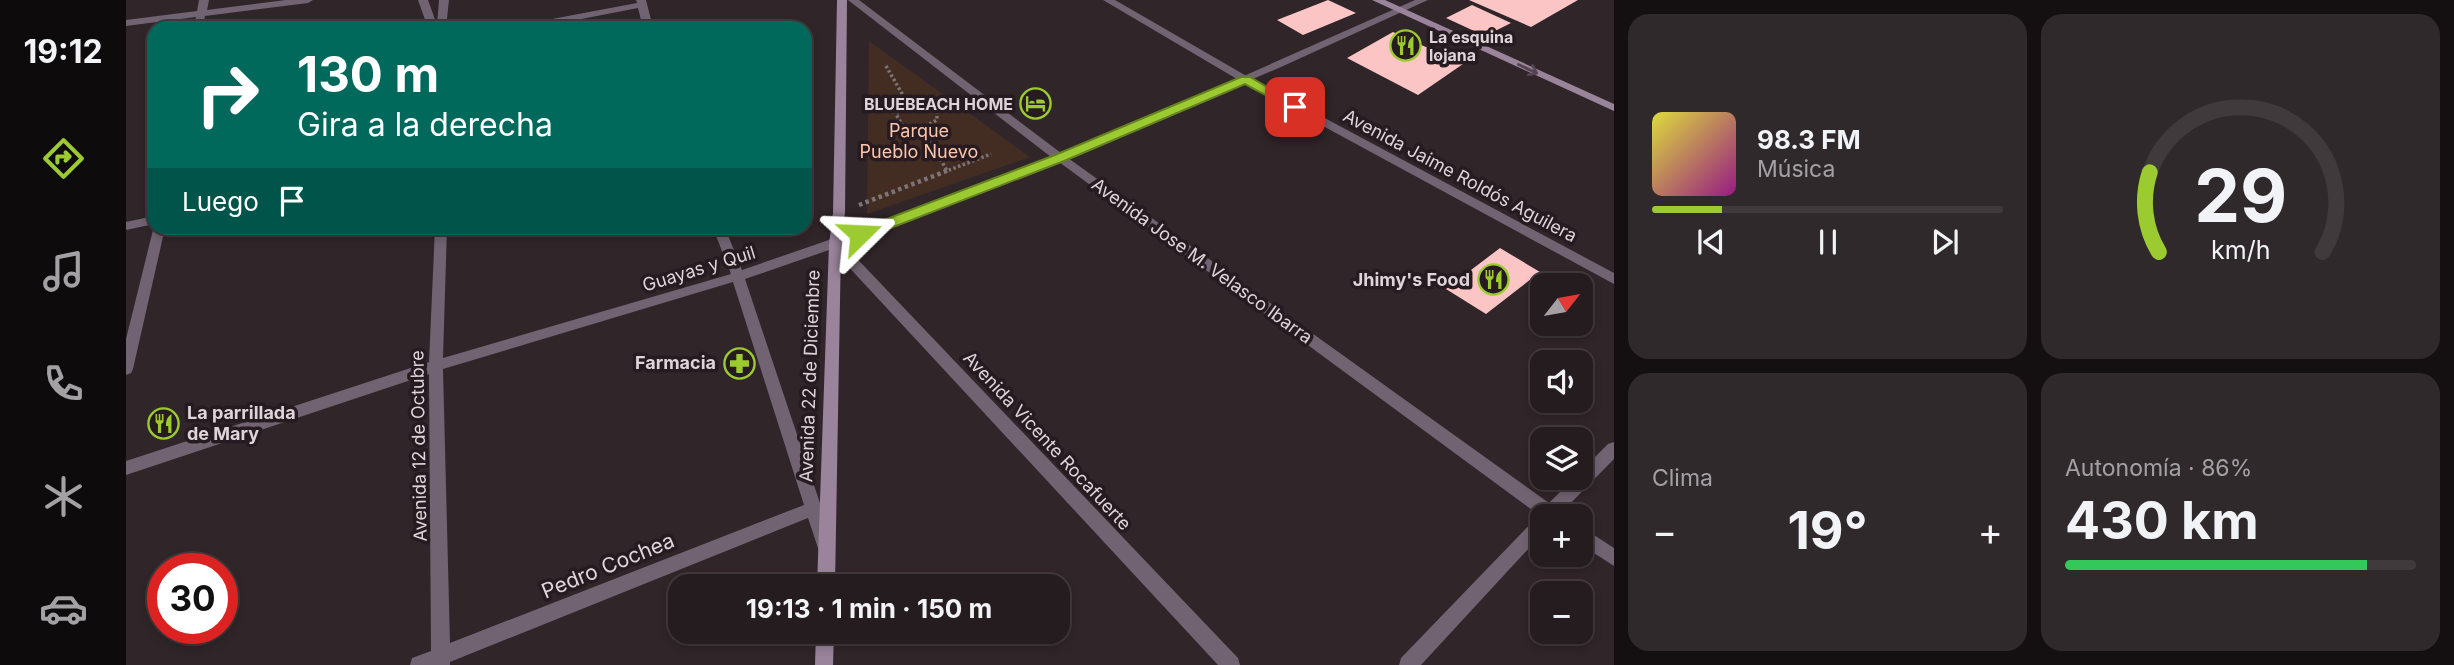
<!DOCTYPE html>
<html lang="es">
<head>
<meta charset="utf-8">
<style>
	:root { --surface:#241c1f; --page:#30292c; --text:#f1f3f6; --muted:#a3a1a4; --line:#413a3d; --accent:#9cca31 }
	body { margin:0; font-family:Inter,sans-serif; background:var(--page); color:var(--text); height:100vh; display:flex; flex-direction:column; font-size:26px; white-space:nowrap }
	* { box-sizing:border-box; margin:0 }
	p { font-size:23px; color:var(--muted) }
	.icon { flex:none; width:38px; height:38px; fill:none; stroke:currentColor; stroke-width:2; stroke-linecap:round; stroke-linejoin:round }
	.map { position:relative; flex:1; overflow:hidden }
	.side { display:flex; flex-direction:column; gap:14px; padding:14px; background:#140f11; width:840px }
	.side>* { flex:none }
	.banner { position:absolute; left:21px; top:21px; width:665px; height:214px; border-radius:21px; box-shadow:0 4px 10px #0003,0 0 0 2px var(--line); background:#00695c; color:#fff; overflow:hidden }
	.needle { width:46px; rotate:59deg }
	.buttons { position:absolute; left:1404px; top:273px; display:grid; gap:14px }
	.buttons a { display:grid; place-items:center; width:63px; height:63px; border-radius:14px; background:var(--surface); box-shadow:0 4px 10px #0003,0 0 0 2px var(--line); font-size:35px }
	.speed { position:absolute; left:21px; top:553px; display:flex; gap:14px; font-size:35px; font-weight:700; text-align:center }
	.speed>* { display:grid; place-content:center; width:91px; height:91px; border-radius:50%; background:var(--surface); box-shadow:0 4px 10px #0003,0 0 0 2px var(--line); line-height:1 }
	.speed .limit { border:10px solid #d22; background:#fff; color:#111 }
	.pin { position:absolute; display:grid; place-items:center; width:60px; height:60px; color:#fff; margin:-30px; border-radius:14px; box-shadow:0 4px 10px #0006 }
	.me { position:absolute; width:77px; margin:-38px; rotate:69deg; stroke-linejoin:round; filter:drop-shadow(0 0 5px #0008) }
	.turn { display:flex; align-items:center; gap:24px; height:147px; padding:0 35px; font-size:32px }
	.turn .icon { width:91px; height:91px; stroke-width:2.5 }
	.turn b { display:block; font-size:49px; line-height:60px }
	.then { display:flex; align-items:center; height:66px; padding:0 35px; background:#0003; gap:14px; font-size:26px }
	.big { font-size:52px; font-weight:700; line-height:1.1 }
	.side .card { flex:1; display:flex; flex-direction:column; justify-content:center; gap:10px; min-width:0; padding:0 24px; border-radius:21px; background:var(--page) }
	.side .dial { align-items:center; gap:0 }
	.dial svg { height:182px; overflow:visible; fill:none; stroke:var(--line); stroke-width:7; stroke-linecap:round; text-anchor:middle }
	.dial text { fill:var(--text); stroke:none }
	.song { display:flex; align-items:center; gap:21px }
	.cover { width:84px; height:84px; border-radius:10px; background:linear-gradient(135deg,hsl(60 70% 55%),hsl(310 70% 35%)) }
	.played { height:7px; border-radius:4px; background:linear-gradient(90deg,var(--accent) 20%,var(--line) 20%) }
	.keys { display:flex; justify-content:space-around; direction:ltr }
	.heat { display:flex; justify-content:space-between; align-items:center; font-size:38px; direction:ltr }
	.charge { height:10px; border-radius:5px; background:linear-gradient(90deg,#34c759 86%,var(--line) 0) }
	.side .tiles { flex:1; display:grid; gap:14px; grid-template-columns:repeat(2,1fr) }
	.trip { position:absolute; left:542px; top:574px; width:402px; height:70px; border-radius:21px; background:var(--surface); box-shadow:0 4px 10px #0003,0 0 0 2px var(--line); font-weight:700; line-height:70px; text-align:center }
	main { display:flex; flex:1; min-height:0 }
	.tab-bar { display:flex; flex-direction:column; width:126px; justify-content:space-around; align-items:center; background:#0e0b0c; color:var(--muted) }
	.tab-bar .icon { width:49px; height:49px }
	.tab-bar .current { color:var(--accent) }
	.tab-bar b { font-size:32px; color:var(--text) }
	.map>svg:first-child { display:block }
</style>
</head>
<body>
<main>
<nav class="tab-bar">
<b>19:12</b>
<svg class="icon current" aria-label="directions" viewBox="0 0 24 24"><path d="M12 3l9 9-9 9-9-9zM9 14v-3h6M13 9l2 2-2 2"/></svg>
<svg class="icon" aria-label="music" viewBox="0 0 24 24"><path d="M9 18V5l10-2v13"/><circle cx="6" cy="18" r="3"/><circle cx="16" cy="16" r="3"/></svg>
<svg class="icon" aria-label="phone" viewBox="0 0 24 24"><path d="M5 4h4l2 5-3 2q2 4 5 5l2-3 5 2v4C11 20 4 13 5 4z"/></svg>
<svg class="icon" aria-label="climate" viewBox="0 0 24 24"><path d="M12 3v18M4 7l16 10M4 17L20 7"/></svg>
<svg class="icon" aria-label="car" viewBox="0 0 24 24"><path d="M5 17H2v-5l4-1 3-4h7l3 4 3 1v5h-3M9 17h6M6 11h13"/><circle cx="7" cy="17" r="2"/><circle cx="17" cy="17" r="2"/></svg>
</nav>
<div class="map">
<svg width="1488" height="665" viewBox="0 0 1488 665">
	<rect width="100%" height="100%" fill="#302529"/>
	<path fill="#432d23" d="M743,41L904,157L741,214Z"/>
	<path fill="#fbc5c5" d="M1202,0L1230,13L1177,35L1151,20Z
		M1343,0H1452L1405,27Z
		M1346,5L1385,23L1359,36L1320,18Z
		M1267,32L1337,64L1292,95L1221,58Z
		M1374,248L1414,272L1360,314L1320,289Z"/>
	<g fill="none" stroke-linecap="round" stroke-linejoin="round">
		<path stroke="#7d7477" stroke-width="3.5" stroke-dasharray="2.5 2.5" stroke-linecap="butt" d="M760,66L782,104
			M782,104H796L811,112V120L794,129L776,125L770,114Z
			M798,128L821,171
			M818,172L865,154"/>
		<path stroke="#7d7477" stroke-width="4.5" stroke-dasharray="3.5 3.5" stroke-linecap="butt" d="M733,205L823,170"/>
		<path fill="#716372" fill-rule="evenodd" d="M73,0H83L81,10L160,0H187L182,3L79,16L77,28H67L70,17L0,26V20L71,11Z
			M292,0H302L311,25L313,0H323L320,28H302Z
			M510,0H520L527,28H517L512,8L409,28H389L394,25L511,3Z
			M722,0H733L935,153L1075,95L1289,0H1302L1155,67L942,158L1423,503L1448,478H1454V472L1482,444L1488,442V459L1435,513L1436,516H1416V534L1295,665H1273L1275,658L1413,515L933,162L718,245L1112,658L1114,665H1092L706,249L619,279L708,545L705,551L699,553L693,551L682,518L324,662V665H284L286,658L305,651L303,374L0,475V461L303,362L309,228H321L317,358L605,274L587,228H599L616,270L778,214L925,157ZM607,282L678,505L324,643L317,369Z
			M28,216V224L0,230V222Z
			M28,226L39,228L7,369L5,373L0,375V339Z
			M1454,526L1488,548V566L1454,544Z"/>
		<path fill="#716372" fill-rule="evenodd" d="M977,0H989L1124,78L1488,273V284L1116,82Z"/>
		<path fill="#9a849b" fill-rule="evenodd" d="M711,0H721L719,213L715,244L709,586H691L703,244L707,213Z
			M1246,0H1259L1488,104V111Z
			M690,632H708L707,665H689Z"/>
	</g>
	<defs><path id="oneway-shaft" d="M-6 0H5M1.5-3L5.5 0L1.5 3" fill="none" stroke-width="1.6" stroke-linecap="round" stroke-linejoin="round" transform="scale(1.75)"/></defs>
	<use stroke="#544551" href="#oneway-shaft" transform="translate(1402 69) rotate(25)"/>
	<path fill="#9cca31" stroke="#658320" stroke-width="2" d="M1115,77H1124L1175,107L1165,109L1119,84L938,161L739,238L734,239L727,234L729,231L929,155Z"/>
	<defs>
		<symbol id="restaurant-ring" viewBox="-11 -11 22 22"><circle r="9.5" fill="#261b20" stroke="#9cca31" stroke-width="1.5"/><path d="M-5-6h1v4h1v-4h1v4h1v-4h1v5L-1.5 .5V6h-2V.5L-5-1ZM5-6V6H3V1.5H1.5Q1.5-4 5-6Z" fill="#9cca31"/></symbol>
		<symbol id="hotel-ring" viewBox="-11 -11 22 22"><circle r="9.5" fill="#261b20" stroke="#9cca31" stroke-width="1.5"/><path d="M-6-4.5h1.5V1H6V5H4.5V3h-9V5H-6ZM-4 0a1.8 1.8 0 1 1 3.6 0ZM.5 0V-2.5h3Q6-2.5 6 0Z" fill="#9cca31"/></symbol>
		<symbol id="pharmacy-ring" viewBox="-11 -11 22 22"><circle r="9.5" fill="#261b20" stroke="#9cca31" stroke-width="1.5"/><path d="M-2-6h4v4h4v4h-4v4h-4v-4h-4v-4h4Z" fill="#9cca31"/></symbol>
	</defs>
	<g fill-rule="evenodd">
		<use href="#restaurant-ring" x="1262" y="28" width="35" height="35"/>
		<use href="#hotel-ring" x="892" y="86" width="35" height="35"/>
		<use href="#restaurant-ring" x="1350" y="262" width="35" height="35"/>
		<use href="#pharmacy-ring" x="596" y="346" width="35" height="35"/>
		<use href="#restaurant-ring" x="20" y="406" width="35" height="35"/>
	</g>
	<g text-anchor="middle" stroke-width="7" stroke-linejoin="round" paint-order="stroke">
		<g font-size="16" font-weight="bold" fill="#ddd5d8" stroke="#261b20" text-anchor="start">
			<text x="1303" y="43">La esquina<tspan x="1303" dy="18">lojana</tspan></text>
			<text x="887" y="110" text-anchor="end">BLUEBEACH HOME</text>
		</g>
		<g font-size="18" fill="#ffc6ad" stroke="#261b20">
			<text x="793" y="137">Parque<tspan x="793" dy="21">Pueblo Nuevo</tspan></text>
		</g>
		<g font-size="18" fill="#ddd5d8" stroke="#261b20">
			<text transform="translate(1334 176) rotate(28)" y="6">Avenida Jaime Roldós Aguilera</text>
			<text transform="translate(1076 261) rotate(36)" y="6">Avenida Jose M. Velasco Ibarra</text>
			<text transform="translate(573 269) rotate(-17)" y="6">Guayas y Quil</text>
			<text transform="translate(684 376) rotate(-88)" y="6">Avenida 22 de Diciembre</text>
			<text transform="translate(921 441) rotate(47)" y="6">Avenida Vicente Rocafuerte</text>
			<text transform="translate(293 446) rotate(-91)" y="6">Avenida 12 de Octubre</text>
		</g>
		<g font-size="18" font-weight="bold" fill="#ddd5d8" stroke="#261b20" text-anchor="end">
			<text x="1344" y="286">Jhimy's Food</text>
			<text x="590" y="369">Farmacia</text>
			<text x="61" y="419" text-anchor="start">La parrillada<tspan x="61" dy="21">de Mary</tspan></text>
		</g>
		<g font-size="21" fill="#ddd5d8" stroke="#261b20">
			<text transform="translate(482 566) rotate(-22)" y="7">Pedro Cochea</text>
		</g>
	</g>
</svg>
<div class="buttons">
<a><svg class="needle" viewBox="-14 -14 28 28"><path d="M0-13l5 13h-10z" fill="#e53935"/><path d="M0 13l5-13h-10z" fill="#a3a1a4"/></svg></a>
<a><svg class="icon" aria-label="sound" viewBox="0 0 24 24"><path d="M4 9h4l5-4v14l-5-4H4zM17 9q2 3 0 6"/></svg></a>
<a><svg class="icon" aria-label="layers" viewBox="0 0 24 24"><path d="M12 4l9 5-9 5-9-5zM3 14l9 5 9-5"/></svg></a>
<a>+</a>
<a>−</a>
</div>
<div class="speed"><div class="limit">30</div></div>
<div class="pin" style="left:1169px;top:107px;background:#d93025"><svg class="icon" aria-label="arrive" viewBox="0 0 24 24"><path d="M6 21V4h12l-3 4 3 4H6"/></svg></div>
<svg class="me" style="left:734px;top:234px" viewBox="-20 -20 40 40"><path d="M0-17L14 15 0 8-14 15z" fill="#9cca31" stroke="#fff" stroke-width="4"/></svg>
<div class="trip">19:13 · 1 min · 150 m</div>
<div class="banner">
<div class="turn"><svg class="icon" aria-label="right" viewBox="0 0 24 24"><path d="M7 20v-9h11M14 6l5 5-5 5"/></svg><div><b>130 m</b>Gira a la derecha</div></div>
<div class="then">Luego<svg class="icon" aria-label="arrive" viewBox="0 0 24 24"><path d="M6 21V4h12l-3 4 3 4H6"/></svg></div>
</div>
</div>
<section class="side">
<div class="tiles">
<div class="card">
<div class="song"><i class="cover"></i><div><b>98.3 FM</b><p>Música</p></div></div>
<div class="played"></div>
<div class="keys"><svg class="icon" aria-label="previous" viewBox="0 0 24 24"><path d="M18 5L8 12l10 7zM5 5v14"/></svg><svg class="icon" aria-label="pause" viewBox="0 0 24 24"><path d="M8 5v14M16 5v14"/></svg><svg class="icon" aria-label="next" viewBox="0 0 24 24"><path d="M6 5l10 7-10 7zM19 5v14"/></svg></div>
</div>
<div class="card dial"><svg viewBox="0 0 100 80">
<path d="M14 69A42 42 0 1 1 86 69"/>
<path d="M14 69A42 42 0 0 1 10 34" stroke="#9cca31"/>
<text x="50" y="56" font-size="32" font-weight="700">29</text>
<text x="50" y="72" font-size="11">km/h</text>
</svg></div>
<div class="card"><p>Clima</p>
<div class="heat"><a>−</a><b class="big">19°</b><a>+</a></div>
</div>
<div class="card"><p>Autonomía · 86%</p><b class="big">430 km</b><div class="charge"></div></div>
</div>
</section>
</main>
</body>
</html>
